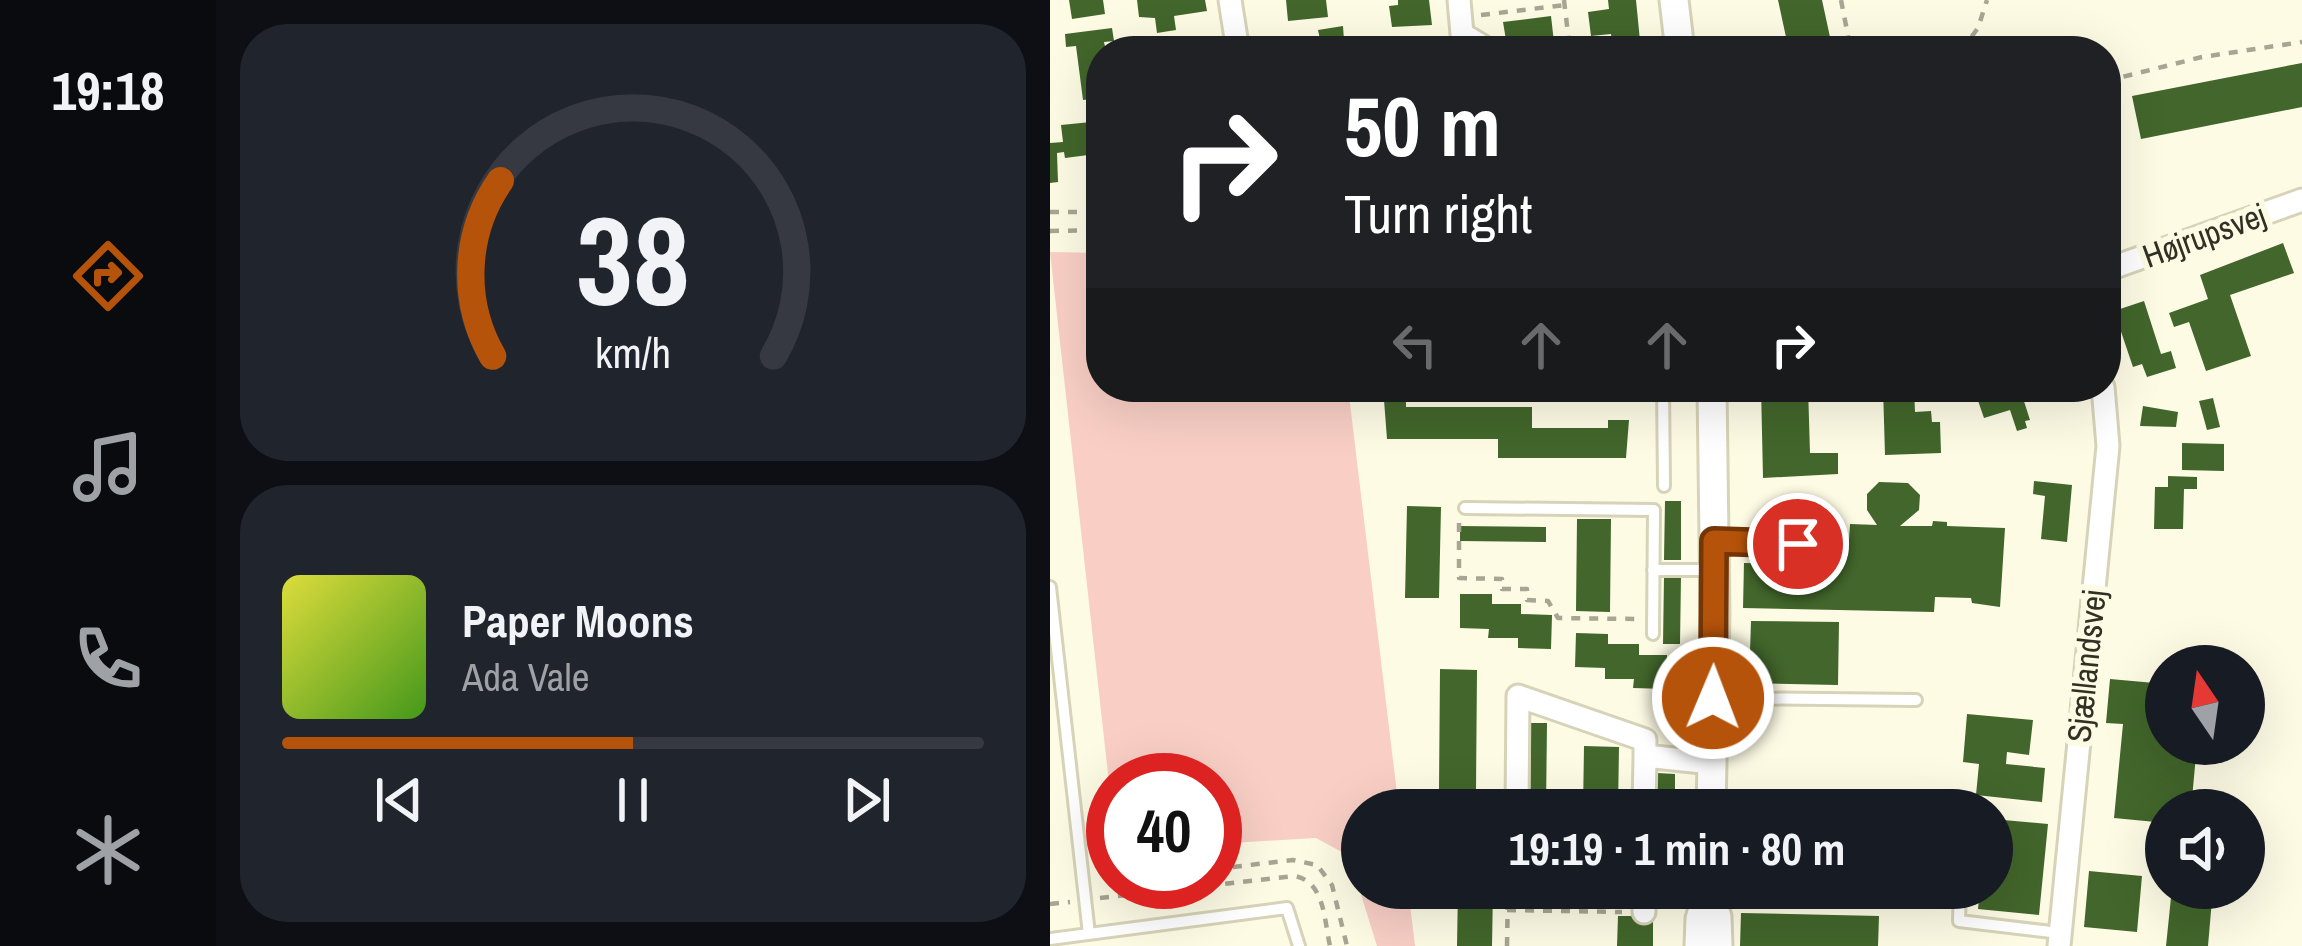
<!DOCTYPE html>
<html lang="en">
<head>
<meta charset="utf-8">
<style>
	:root { --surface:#171b24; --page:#20242c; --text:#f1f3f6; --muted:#9ea1a6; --line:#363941; --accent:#b45309 }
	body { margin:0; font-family:"Archivo Narrow",sans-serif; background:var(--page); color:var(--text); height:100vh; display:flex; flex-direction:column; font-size:45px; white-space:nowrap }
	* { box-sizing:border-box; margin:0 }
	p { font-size:39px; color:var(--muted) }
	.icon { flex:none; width:66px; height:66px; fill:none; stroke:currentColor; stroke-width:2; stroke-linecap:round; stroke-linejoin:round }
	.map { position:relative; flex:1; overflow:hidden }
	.panel { display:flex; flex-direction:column; gap:24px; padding:24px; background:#0d0f14; width:834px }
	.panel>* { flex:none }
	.guide { position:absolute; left:36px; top:36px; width:1035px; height:366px; border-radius:48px; box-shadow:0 12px 48px #0002; background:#202124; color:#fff; overflow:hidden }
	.needle { width:78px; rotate:347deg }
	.tools { position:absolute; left:1095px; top:645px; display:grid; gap:24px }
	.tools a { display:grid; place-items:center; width:120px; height:120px; border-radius:50%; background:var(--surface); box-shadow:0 12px 48px #0002; font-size:60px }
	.speed { position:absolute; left:36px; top:753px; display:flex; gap:24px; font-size:60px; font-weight:700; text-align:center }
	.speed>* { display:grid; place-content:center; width:156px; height:156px; border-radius:50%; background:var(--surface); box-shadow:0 12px 48px #0002; line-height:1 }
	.speed .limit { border:18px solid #d22; background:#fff; color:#111 }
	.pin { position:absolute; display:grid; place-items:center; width:102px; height:102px; color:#fff; margin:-51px; border:6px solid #fff; border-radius:50%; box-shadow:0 3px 12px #0007 }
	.me { position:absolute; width:132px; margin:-66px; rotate:1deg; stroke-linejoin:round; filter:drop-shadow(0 0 9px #0008) }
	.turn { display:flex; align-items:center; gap:42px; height:252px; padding:0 60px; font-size:54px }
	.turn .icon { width:156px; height:156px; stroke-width:2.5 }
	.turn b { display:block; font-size:84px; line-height:102px }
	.lanes { display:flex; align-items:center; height:114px; padding:0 60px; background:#0003; justify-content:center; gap:60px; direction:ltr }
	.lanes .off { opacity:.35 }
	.panel .tile { flex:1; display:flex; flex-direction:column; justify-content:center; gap:18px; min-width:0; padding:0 42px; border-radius:48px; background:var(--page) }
	.panel .dial { align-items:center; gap:0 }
	.dial svg { height:312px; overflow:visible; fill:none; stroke:var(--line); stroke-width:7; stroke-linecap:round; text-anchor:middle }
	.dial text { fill:var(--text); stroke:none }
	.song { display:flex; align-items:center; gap:36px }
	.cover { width:144px; height:144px; border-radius:18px; background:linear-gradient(135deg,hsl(60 70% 55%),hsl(100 70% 35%)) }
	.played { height:12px; border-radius:6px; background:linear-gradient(90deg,var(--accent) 50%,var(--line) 50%) }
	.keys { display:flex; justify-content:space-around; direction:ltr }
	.trip { position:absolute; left:291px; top:789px; width:672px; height:120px; border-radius:60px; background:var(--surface); box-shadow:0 12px 48px #0002; font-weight:700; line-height:120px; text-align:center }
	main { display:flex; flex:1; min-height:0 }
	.dock { display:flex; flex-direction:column; width:216px; justify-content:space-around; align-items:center; background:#090b0e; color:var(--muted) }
	.dock .icon { width:84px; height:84px }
	.dock .current { color:var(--accent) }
	.dock b { font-size:54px; color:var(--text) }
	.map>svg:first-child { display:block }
</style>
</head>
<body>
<main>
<nav class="dock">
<b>19:18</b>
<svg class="icon current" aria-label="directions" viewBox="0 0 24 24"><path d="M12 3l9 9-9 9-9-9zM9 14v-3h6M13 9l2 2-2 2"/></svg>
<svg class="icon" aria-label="music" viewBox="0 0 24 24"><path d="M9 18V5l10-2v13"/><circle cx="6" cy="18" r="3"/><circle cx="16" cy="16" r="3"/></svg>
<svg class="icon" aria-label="phone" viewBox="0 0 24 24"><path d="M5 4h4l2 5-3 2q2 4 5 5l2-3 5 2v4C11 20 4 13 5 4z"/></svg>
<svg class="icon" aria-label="climate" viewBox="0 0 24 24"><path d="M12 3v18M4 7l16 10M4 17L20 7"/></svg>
</nav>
<section class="panel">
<div class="tile dial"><svg viewBox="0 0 100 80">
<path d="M14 69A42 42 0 1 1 86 69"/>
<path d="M14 69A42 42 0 0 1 16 24" stroke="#b45309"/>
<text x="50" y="56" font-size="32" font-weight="700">38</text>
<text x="50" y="72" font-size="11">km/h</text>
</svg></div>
<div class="tile">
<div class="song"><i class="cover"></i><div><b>Paper Moons</b><p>Ada Vale</p></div></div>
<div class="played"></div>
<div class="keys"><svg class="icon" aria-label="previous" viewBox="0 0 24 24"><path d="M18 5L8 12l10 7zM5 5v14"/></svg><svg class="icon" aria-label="pause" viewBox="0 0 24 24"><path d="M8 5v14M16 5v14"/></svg><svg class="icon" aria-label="next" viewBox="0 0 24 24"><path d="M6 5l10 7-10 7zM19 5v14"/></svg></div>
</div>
</section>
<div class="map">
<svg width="1252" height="946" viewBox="0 0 1252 946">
	<rect width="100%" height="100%" fill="#fefbe5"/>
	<path fill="#f9cfc5" d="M0,252L51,253V387H298L349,810H312V888H358L365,946H327L299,856L266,838L165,844V780H63V819Z"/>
	<path fill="#42662b" d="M19,0H53L55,14L22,19Z
		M87,0H155L157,11L124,16L126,30L107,33L105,18L89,17Z
		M236,0H276L278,17L238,21Z
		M348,0H379L382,25L342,27L339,6L348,5Z
		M558,0H586L591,51H563L561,34L541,36L538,12L559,9Z
		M728,0H772L783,51H739Z
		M501,16L505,51H477L475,38L456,40L453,22Z
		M293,26L294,40L285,41L286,51H235L234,44L270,39L268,30Z
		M62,28L64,41L54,42L56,51H51V98L33,100L26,46L16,47L15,34Z
		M1252,63V107L1091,139L1082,96Z
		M51,121V169L46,154L15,158L14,152L7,153L8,182L0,183V143L13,142L11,125Z
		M1233,243L1244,273L1180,295L1201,356L1156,371L1139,322L1124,327L1119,313L1158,299L1150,275Z
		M1094,301L1111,354L1121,351L1126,368L1097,377L1092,364L1083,367L1064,311Z
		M711,387H758L760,453H788V474L713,478Z
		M833,387H864L865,412L881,411L882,422H890L891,453L835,455Z
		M909,387H955L958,396L971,392L980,420L975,421L977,428L967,431L960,410L934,418L924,389L911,393Z
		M1163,398L1170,427L1157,430L1149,401Z
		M334,400H356V407H482V428H558V420H579L576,458H448V439H337Z
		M1093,406L1128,412L1126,427L1090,426Z
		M1132,443L1174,444V471L1132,470Z
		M1118,476L1147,477V489H1134L1133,529H1104L1105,487H1118Z
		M984,481L1022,485L1017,542L991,539L995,496L983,494Z
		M829,482L858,483L870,495L869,510L850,526H882L883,521L897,522V526L955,528L950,607L922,603L921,598L885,597L884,612L693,608L694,563L783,565L784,555L798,556L800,524L827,525L817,510V494Z
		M615,501H631V560H614Z
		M357,506L391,507L389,598H355Z
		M527,519H561L560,612L526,611Z
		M410,526L496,527V542L410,541Z
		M614,576H631L630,644H613Z
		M410,594H442V604H471V614L502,615L501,649L468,648V638H438L439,629L410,628Z
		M701,621L789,622L788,685L699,683Z
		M526,633L558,634V644H589V655H617V689L583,688L584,679H555V668L525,667Z
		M390,669L427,670L426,790H389Z
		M1060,679L1116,684V744H1147L1141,810H1116V823L1064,818L1073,724L1056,723Z
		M917,714L983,720L979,755L957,752L956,764L995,768L992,802L926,795L929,764L913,762Z
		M481,723H497L496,810H480Z
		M534,746L569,747L568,810H533Z
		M607,773L625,774V810H607Z
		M399,797L434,798V810H399Z
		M695,797L728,798L727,810H695Z
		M741,797L832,799V810H740Z
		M942,819L998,824L989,915L928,909L930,888H942Z
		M1039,871L1092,876L1087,932L1034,927Z
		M408,888H443L442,946H407Z
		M522,888H557V907L521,906Z
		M1122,888H1163L1158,946H1116Z
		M691,913L829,916L828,946H690Z
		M568,916H603V946H567Z"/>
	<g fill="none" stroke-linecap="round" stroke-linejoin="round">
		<defs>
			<path id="lane" d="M613,387L614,486
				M455,391L613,390
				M415,508L604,510L603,634
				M667,541L789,545
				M603,570H661
				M0,587L39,934
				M666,698L866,700
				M910,888L909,921L1010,933
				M0,939L237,908L249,946"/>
			<path id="street" d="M180,0L188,51
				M409,0L412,34L432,46L433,51
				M1056,270L1252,200
				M467,810L468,696L595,740V756L662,763
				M594,810L595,756
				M594,912V888
				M1009,946L1058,446L1053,387"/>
			<path id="secondary" d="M624,0L630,51
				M661,810L665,615L662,387
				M662,901L667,917L668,946
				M649,946L650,919L659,888"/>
		</defs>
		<use href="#lane" stroke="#d7d3b8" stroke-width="16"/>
		<use href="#street" stroke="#d7d3b8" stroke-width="27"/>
		<use href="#secondary" stroke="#d7d3b8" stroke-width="33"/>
		<path stroke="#a7a593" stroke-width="4.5" stroke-dasharray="9 9" stroke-linecap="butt" d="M514,0L520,51
			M791,0L801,51
			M431,15L515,5
			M911,51L928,28L937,0
			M1056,81L1152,57L1252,42
			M0,212H51
			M0,231L51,230
			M409,523V578L452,579V589H477V600L498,601L508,618L585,619
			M165,869L243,860L267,865L282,885L297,946
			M50,898L244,876C275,881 274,920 280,946
			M0,904L20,902
			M457,910L572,912
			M457,946L458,888"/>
		<use href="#lane" stroke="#fff" stroke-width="10"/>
		<use href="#street" stroke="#fff" stroke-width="21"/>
		<use href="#secondary" stroke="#fff" stroke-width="27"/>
	</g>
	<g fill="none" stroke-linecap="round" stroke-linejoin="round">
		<defs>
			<path id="route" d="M663,698L664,541L748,544"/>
		</defs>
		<use href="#route" stroke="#753606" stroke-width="30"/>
		<use href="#route" stroke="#b45309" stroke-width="21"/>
	</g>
	<g text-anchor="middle" stroke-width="12" stroke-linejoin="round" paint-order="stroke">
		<g font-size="33" fill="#313025" stroke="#fefbe5">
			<text transform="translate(1154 235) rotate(-20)" y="12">Højrupsvej</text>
			<text transform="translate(1036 666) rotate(-84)" y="12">Sjællandsvej</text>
		</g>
	</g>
</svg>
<div class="tools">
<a><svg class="needle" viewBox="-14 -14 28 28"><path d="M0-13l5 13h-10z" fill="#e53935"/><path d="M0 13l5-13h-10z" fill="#9ea1a6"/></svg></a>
<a><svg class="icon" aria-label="sound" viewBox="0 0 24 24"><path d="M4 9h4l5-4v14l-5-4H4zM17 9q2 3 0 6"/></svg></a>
</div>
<div class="speed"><div class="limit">40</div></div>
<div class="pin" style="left:748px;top:544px;background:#d93025"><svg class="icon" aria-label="arrive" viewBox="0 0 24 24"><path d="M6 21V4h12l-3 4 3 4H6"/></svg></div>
<svg class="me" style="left:663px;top:698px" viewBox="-20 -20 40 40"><circle r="17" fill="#b45309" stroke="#fff" stroke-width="3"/><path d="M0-11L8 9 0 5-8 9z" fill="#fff"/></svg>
<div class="trip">19:19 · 1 min · 80 m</div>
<div class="guide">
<div class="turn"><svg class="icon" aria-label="right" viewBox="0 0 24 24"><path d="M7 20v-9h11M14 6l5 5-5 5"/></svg><div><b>50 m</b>Turn right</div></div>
<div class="lanes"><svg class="icon off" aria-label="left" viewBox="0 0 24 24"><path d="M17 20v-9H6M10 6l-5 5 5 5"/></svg><svg class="icon off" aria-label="ahead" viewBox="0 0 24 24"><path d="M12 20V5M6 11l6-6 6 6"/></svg><svg class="icon off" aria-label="ahead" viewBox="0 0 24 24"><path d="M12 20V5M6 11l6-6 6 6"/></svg><svg class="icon" aria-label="right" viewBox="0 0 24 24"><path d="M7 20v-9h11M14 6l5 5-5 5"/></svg></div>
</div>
</div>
</main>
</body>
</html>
